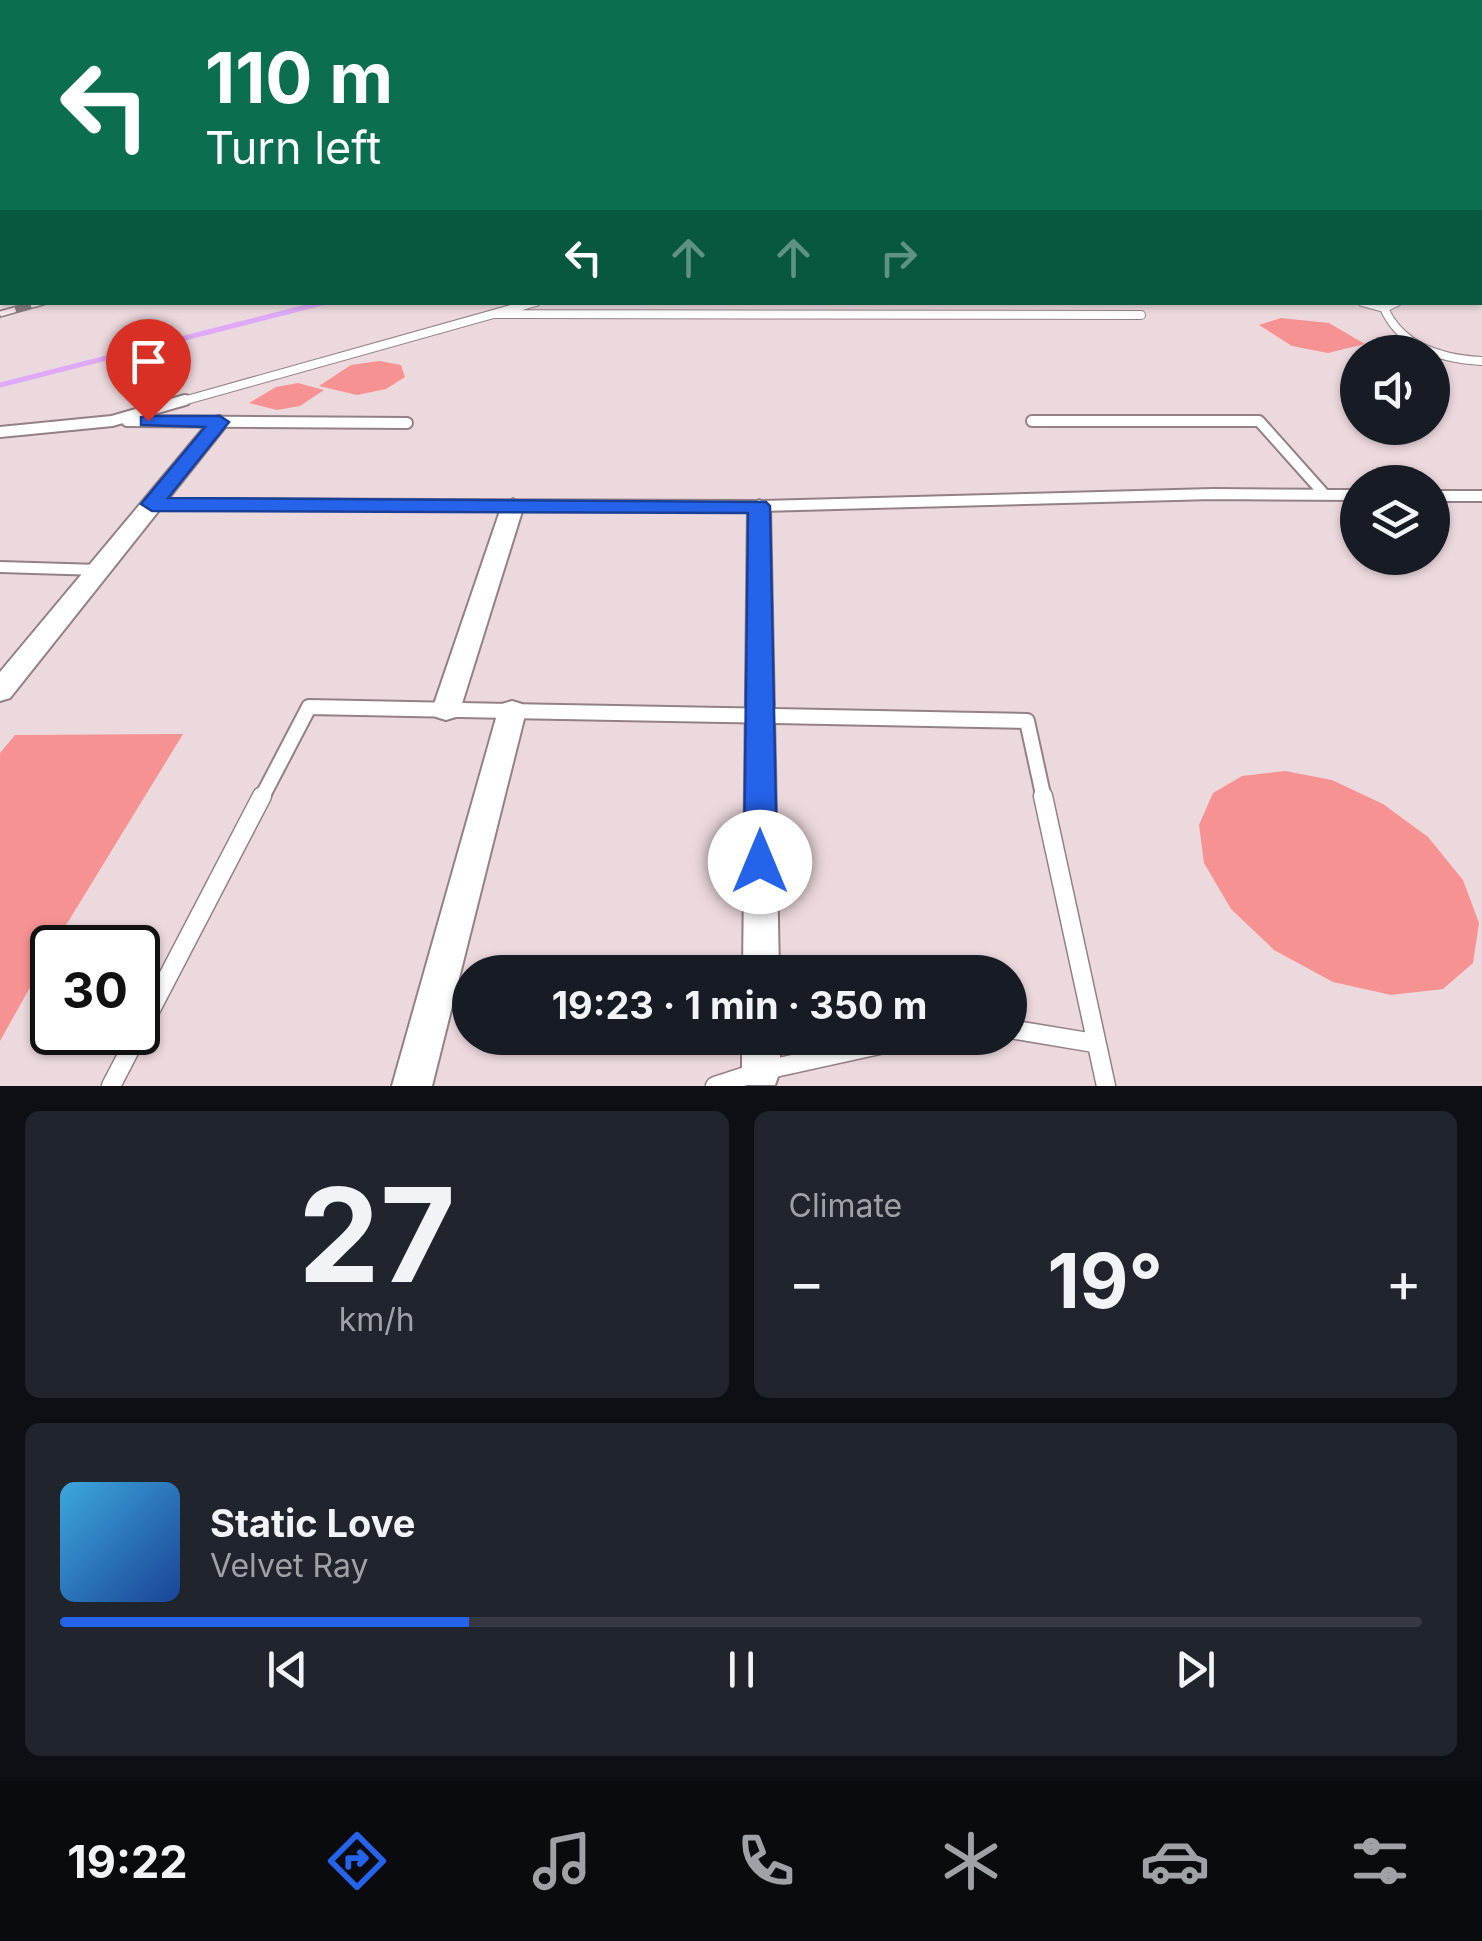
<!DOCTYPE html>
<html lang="en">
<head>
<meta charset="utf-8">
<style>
	:root { --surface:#171b24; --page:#20242c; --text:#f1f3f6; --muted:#9ea1a6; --line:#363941; --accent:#2563eb }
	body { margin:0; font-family:Inter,sans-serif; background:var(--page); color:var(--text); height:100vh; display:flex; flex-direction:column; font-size:38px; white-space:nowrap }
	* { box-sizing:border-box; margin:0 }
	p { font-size:32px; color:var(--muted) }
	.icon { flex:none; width:55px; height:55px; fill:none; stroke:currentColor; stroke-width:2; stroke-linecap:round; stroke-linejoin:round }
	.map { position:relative; height:1086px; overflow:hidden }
	.details { display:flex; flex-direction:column; gap:25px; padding:25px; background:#0d0f14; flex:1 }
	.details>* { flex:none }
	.top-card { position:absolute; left:0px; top:0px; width:1482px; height:305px; box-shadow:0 2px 8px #0004; background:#0b6e4f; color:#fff; overflow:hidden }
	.buttons { position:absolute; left:1340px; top:335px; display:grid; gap:20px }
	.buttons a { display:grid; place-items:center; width:110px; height:110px; border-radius:50%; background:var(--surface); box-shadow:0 2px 8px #0004; font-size:50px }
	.speed { position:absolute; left:30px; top:925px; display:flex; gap:20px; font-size:50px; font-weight:700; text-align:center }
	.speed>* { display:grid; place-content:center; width:130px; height:130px; border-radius:50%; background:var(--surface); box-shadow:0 2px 8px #0004; line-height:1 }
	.speed .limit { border:5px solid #111; border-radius:15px; background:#fff; color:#111 }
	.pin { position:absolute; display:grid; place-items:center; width:85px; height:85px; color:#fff; margin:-102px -42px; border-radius:50% 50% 50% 0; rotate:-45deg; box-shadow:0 0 10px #0007 }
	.pin .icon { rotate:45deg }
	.me { position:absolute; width:110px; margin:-55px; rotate:0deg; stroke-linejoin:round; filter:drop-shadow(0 0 8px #0008) }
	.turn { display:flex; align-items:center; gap:35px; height:210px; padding:0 40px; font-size:45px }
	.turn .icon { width:130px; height:130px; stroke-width:2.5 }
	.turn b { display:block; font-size:70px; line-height:85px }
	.lanes { display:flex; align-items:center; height:95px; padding:0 40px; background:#0003; justify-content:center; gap:50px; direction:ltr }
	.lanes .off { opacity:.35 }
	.big { font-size:75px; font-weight:700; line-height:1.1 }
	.details .card { flex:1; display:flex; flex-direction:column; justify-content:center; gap:15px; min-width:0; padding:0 35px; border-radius:15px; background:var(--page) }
	.details .dial { align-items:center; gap:0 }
	.dial b { font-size:130px; line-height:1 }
	.song { display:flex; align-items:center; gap:30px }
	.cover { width:120px; height:120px; border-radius:15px; background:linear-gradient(135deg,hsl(200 70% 55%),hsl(220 70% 35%)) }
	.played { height:10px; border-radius:5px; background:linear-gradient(90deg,var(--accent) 30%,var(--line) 30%) }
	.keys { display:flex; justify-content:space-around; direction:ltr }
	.heat { display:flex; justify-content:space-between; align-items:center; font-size:55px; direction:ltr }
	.details .tiles { flex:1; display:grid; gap:25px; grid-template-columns:1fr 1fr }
	.card:last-child { grid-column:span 2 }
	.trip { position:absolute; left:452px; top:955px; width:575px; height:100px; border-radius:50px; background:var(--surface); box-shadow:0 2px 8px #0004; font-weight:700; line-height:100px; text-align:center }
	.dock { display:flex; height:160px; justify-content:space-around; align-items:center; background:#090b0e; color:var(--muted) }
	.dock .icon { width:70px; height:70px }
	.dock .current { color:var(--accent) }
	.dock b { font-size:45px; color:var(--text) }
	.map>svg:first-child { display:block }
</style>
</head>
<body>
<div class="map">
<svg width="1482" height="1086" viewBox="0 0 1482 1086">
	<rect width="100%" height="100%" fill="#ecd9de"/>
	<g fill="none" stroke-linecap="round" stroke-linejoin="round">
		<path stroke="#dea9f8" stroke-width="5" d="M0,385L326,302"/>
	</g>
	<path fill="#f79293" d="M1281,318L1329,323L1365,344L1328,353L1292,346L1259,325Z
		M379,361L401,365L405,377L386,389L357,395L319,386L351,365Z
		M298,383L324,390L300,406L277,410L249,403L276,387Z
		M183,734L52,948L0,1041V753L15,735Z
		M1285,771L1332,780L1383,804L1428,837L1463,880L1479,923L1473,963L1443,989L1391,995L1333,982L1274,950L1231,909L1204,863L1199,825L1213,793L1242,776Z"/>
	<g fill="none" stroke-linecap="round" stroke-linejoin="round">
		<defs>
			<path id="lane-far3" d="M0,268L2,274
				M1362,302L1384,308
				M1397,302L1384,308C1401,347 1443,359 1482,361
				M494,314L1141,315
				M176,403L536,302"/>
			<path id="lane-far2" d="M127,421L407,423
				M1032,421H1259L1325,495
				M0,432L112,421L185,400
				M1432,496H1482
				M152,504L759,506L1213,494L1358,495
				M0,567L99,570"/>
			<path id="lane-far1" d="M261,799L309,707L1027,721L1044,799"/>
			<path id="lane" d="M1043,796L1106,1086
				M1010,1029L1094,1043
				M111,1086L262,796
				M715,1086L761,1071L911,1038"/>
			<path id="street" d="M219,416L226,418V426L10,698L0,701V672L212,418Z
				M513,499L524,505L460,710L456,717L446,720L436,717L432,710L502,505Z
				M759,500L770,506L779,972H743L748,506Z
				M512,701L522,704L526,711L432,1086H392L498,711L502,704Z
				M742,1038H780V1071L775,1085H747L742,1071Z"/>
			<path id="primary" d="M0,244L2,243"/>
		</defs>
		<use href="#lane-far3" stroke="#938186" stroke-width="10"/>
		<use href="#lane-far2" stroke="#938186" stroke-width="14"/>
		<use href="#lane-far1" stroke="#938186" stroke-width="18"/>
		<use href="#lane" stroke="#938186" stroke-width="21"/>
		<use href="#street" stroke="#938186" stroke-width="4"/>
		<use href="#primary" stroke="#fff" stroke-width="39"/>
		<use href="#lane-far3" stroke="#fff" stroke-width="8"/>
		<use href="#lane-far2" stroke="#fff" stroke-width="10"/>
		<use href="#lane-far1" stroke="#fff" stroke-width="14"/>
		<use href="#lane" stroke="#fff" stroke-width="18"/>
		<use href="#street" fill="#fff" fill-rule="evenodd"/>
		<use href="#primary" stroke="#ecb4df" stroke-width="35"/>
		<defs>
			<path id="rail" d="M0,314L43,302"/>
		</defs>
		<use href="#rail" stroke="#84787b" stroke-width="8"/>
		<use href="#rail" stroke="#fae6ec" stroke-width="5" stroke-dasharray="16" stroke-linecap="butt"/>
	</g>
	<linearGradient id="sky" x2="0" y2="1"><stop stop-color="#a4b0ee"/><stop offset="0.52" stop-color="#f6eef0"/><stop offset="1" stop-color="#f6eef0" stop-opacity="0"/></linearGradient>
	<rect width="1482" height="317" fill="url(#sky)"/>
	<path fill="#2563eb" stroke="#184099" stroke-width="2.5" d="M148,416H220L229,422L168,498L766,502L770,506L777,862L772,873L760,877L749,873L744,862L748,513L152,511L141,504L205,427L141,425V417Z"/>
</svg>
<div class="buttons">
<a><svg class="icon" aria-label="sound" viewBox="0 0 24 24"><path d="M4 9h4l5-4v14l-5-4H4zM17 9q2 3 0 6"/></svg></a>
<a><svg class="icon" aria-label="layers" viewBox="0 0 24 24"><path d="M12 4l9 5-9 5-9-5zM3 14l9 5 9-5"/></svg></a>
</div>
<div class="speed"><div class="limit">30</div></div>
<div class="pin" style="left:148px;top:421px;background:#d93025"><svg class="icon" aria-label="arrive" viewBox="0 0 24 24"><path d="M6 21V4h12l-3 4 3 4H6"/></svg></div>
<svg class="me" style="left:760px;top:862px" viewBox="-20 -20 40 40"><circle r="19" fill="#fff"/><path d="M0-13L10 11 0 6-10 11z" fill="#2563eb"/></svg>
<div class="trip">19:23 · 1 min · 350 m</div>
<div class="top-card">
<div class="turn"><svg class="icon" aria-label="left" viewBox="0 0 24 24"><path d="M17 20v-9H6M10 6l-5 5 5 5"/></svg><div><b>110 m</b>Turn left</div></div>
<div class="lanes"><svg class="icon" aria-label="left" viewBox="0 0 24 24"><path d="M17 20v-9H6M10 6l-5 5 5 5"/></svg><svg class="icon off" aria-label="ahead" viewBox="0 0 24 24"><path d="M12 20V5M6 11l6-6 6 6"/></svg><svg class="icon off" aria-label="ahead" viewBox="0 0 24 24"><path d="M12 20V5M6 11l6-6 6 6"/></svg><svg class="icon off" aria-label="right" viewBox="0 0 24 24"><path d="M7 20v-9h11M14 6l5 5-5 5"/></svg></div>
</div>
</div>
<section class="details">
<div class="tiles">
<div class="card dial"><b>27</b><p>km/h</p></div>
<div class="card"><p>Climate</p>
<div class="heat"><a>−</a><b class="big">19°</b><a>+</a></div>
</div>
<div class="card">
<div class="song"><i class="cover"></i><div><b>Static Love</b><p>Velvet Ray</p></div></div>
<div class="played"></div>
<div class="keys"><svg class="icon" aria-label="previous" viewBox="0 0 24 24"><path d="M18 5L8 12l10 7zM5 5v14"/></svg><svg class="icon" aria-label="pause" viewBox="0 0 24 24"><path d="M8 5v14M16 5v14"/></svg><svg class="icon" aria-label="next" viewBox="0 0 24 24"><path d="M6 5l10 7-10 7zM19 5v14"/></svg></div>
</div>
</div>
</section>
<nav class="dock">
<b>19:22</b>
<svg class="icon current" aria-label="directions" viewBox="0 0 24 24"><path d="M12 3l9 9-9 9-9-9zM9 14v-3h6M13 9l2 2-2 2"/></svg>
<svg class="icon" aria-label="music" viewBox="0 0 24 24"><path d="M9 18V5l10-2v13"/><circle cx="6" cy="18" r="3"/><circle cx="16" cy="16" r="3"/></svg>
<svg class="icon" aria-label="phone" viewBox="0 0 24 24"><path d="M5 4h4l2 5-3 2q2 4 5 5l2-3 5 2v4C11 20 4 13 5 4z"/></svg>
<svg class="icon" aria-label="climate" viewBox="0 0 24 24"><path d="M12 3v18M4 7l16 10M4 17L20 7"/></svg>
<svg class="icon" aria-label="car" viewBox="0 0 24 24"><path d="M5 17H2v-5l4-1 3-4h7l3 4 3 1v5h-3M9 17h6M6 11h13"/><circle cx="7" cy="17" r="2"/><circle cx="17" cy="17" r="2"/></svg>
<svg class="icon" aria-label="filters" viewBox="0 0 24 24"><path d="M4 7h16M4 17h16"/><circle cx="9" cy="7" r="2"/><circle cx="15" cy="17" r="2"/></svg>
</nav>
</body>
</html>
